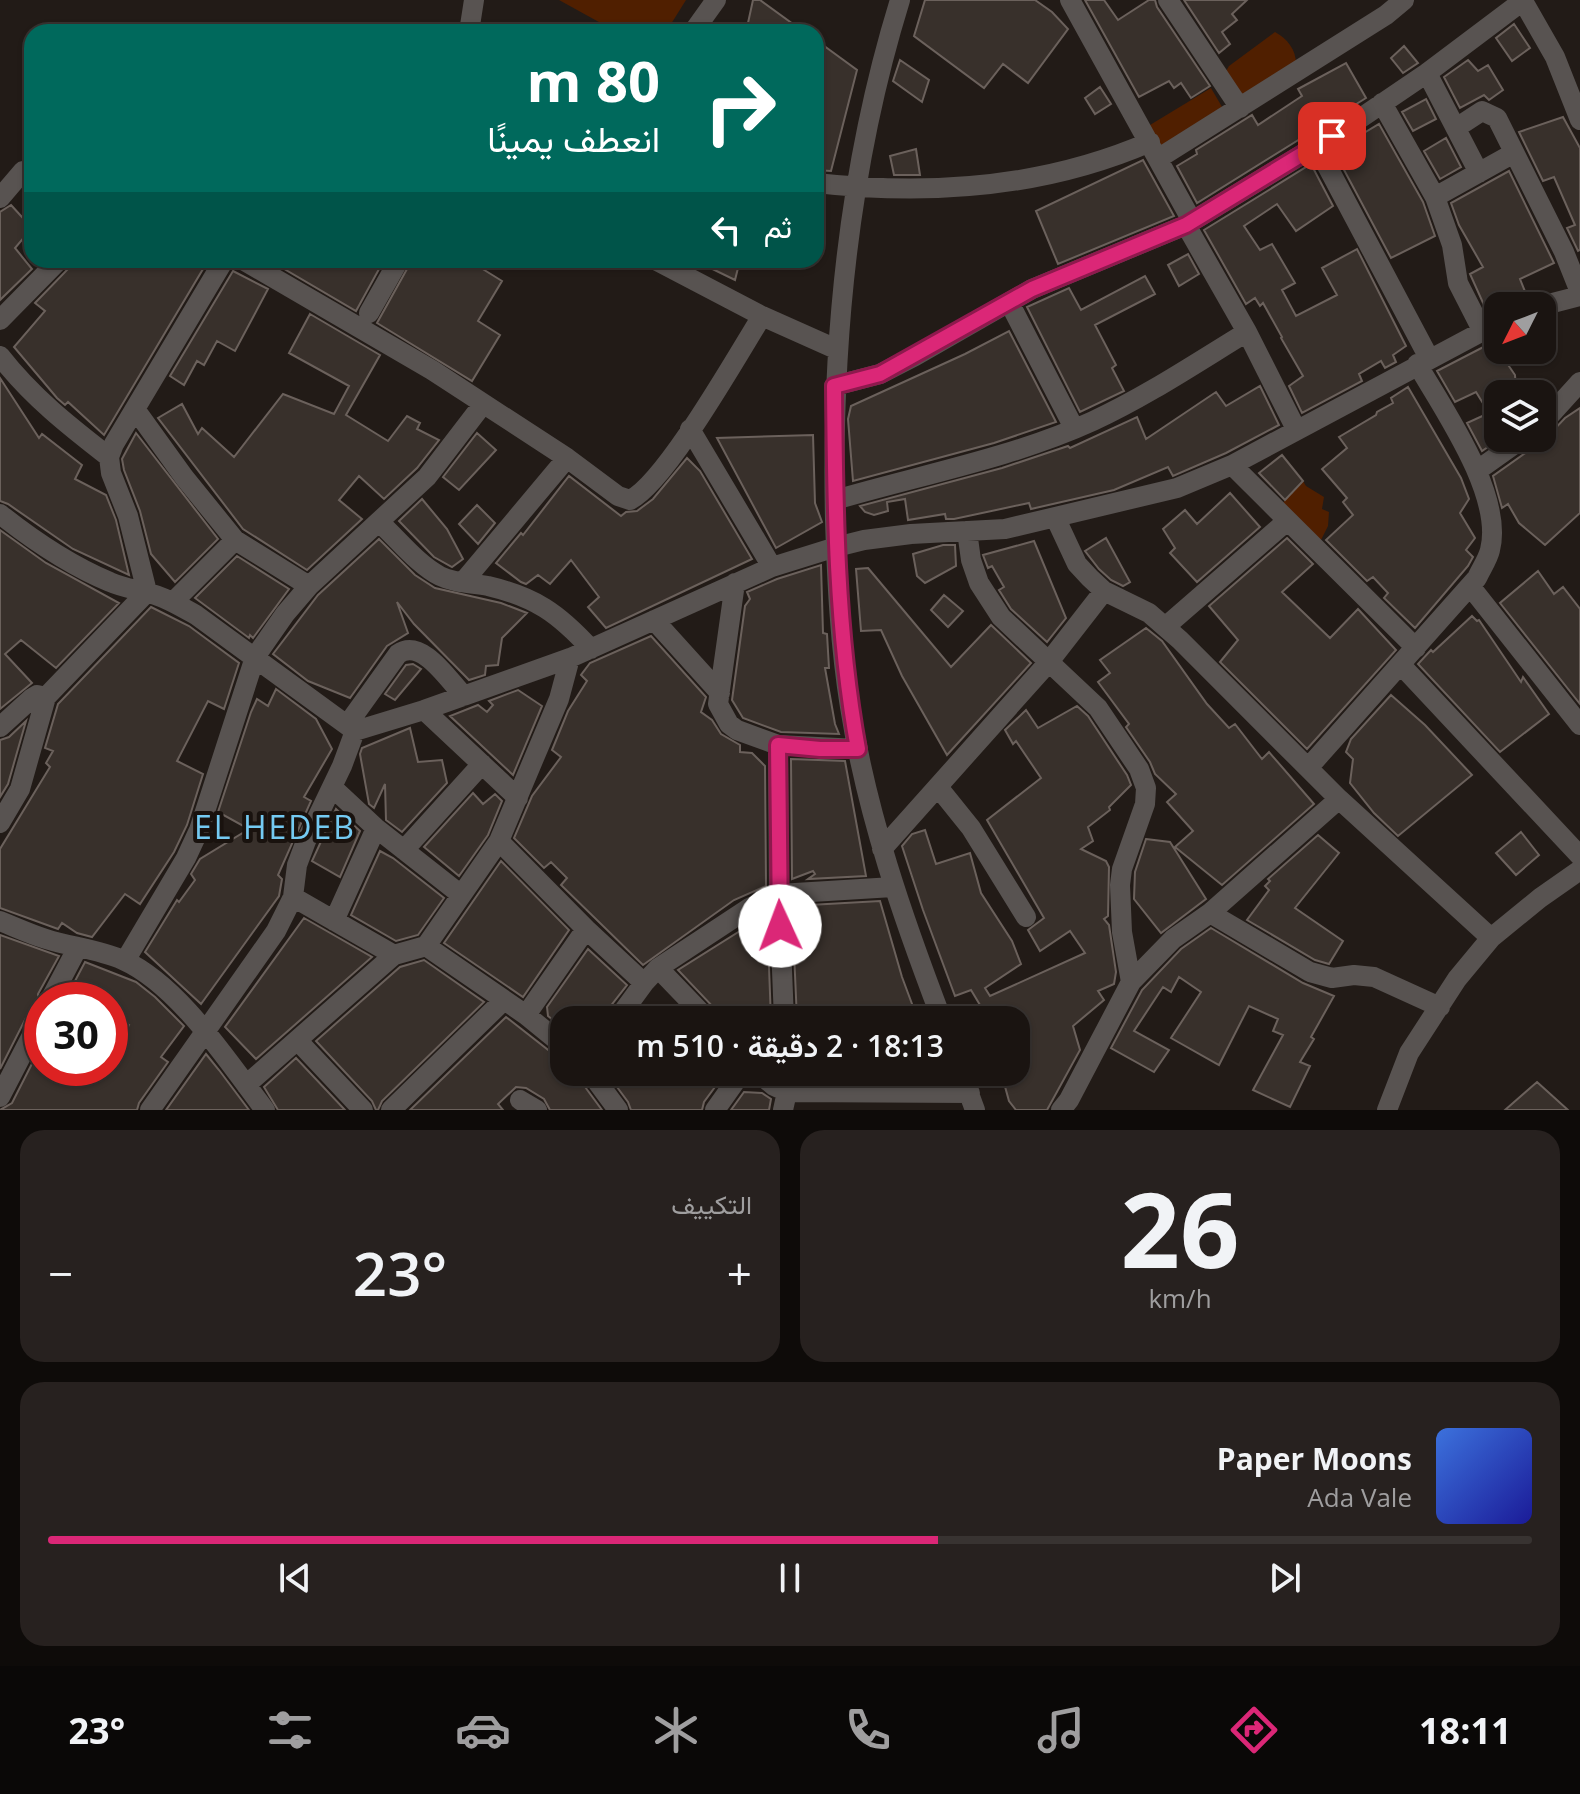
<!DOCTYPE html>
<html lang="ar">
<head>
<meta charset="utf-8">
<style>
	:root { --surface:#1a1411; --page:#27211f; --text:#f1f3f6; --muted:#9f9e9f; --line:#383331; --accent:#db2777 }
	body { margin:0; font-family:"Open Sans",Vazirmatn,sans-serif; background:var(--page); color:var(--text); direction:rtl; height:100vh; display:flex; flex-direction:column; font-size:30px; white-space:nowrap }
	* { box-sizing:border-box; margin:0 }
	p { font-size:26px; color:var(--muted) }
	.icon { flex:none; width:44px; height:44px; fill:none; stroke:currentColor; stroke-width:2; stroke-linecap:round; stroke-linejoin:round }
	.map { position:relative; height:1110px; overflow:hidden; direction:ltr }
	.panel { display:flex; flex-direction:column; gap:20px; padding:20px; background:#0e0b09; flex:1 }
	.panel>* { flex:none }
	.hud { position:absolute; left:24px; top:24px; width:800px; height:244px; border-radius:24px; box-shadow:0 2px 6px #0004,0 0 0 2px var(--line); direction:rtl; background:#00695c; color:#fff; overflow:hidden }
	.needle { width:52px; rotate:228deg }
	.tools { position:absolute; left:1484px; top:292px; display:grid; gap:16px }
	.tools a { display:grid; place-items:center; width:72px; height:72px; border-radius:16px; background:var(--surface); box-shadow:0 2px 6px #0004,0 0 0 2px var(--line); font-size:40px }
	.speed { position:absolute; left:24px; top:982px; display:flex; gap:16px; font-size:40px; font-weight:700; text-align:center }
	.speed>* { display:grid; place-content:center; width:104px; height:104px; border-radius:50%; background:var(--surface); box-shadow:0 2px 6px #0004,0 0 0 2px var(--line); line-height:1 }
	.speed .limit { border:12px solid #d22; background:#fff; color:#111 }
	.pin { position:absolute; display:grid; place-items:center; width:68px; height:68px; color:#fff; margin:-34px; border-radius:16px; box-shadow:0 4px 12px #0006 }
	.me { position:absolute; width:88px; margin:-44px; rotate:358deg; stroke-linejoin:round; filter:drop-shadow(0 0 6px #0008) }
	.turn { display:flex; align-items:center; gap:28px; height:168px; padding:0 32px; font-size:36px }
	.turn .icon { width:104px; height:104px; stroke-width:2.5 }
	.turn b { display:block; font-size:56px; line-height:68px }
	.then { display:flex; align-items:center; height:76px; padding:0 32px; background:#0003; gap:16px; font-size:30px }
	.big { font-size:60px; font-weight:600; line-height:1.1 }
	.panel .widget { flex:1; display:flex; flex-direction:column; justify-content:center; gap:12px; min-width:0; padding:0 28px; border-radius:24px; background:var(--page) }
	.panel .dial { align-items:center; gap:0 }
	.dial b { font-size:104px; line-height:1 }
	.song { display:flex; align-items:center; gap:24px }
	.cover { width:96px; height:96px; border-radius:12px; background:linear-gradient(135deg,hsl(220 70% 55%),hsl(240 70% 35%)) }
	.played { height:8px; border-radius:4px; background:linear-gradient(90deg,var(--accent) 60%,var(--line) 60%) }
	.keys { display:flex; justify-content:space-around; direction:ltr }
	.heat { display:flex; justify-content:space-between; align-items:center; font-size:44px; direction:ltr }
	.panel .tiles { flex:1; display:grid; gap:20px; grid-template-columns:1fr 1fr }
	.widget:last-child { grid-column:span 2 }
	.trip { position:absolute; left:550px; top:1006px; width:480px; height:80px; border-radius:24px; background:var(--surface); box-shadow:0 2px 6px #0004,0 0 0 2px var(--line); font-weight:600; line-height:80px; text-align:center; direction:rtl }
	.tab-bar { display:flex; height:128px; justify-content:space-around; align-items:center; background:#0a0807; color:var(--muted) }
	.tab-bar .icon { width:56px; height:56px }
	.tab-bar .current { color:var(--accent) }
	.tab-bar b { font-size:36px; color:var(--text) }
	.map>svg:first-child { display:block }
</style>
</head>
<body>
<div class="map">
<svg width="1580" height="1110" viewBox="0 0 1580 1110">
	<rect width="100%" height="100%" fill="#221b17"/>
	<path fill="#501f00" d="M559,0H686L666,32H617Z
		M1275,32C1288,39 1297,51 1296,66L1238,100L1222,78L1229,66Z
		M1211,88L1225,112L1159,151L1145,128Z
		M1303,481L1306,486L1324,497L1322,509L1329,512L1328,526L1321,540L1279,507Z"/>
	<path fill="#38302b" stroke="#6b615c" stroke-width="2" d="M753,0H760L804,32H746Z
		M925,0H1035L1052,12L1068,29L1028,83L1003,64L984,88L914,36Z
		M1085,0H1104L1118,20L1149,0H1155L1157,7L1210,86L1191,98L1181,83L1174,88L1169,81L1139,97Z
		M1184,0H1247L1232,14L1237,20L1222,32L1230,44L1219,53Z
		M1514,24L1530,48L1512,61L1496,38Z
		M816,40L857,70L831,171L816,170Z
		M1404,46L1418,63L1403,73L1391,58Z
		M900,60L929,80L922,102L893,81Z
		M1468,60L1478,71L1488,65L1503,90L1489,100L1484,95L1460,108L1444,77Z
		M1346,63L1366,98L1197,203L1177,166L1197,154L1196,150L1252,115L1258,125L1302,96L1298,89Z
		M1100,87L1111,104L1095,114L1085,98Z
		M1426,99L1436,119L1413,131L1402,112Z
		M1563,117L1580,148V250L1578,251L1567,228L1575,225L1554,177L1543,181L1519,132Z
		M1379,124L1423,202L1435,236L1391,258L1334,151Z
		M1446,138L1461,167L1440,179L1424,151Z
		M916,149L920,175H894L890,156Z
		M1143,160L1174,216L1058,264L1036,211Z
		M1311,164L1333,206L1296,231L1277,204L1244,226L1260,250L1272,244L1295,283L1282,290L1296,316L1337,295L1322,268L1357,249L1406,346L1393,355L1396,362L1385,368L1381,361L1359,374L1362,381L1302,413L1289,386L1303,376L1281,338L1282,337L1263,303L1260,306L1255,298L1246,304L1204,230Z
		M1509,171L1554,263L1520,279L1528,299L1512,306H1498V310L1488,314L1470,274L1483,267L1459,225L1451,203Z
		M11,205L32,228L15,248L32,269L0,300V212Z
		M1188,254L1199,274L1179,286L1168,265Z
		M72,260H188L203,269L104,435L68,402L65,405L57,398L14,347L45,311L35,303L68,269Z
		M269,260H384L356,311Z
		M412,260H468L502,281L478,321L500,335L472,381L377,323Z
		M694,260H740L735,280Z
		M233,271L268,289L235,351L217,341L204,365L197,361L184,385L170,376Z
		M1145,276L1155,294L1095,325L1116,365L1112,368L1124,391L1080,412L1027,307L1069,288L1081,310Z
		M310,314L380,355L346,415L388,441L407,416L420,423L417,429L439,440L417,468L384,499L359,476L339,500L362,519L307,570L243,529L158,418L182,404L198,434L202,428L234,457L283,394L334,414L349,386L289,353Z
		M1009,331L1056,422L994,443L853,481L848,419L851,406L965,354Z
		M1495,341L1498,350L1515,375L1516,390L1509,394H1498V438H1501L1482,451L1467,423L1489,413L1476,392L1455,402L1437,371Z
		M0,378L39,438L42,434L82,465L75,479L106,495L116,520L129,575L73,549L8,504L0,501Z
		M1260,386L1279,425L1226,453L1173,476L1168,467L1114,490L1031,509L1029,503L954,519H946L945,514L908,520L905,499L887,502L888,511L874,515L865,512L860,506L1002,468L1068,446L1070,448L1137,417L1146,439L1216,392L1226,406Z
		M1408,387L1461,478L1469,499L1460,513L1475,538L1466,550L1473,557L1468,566L1415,628L1384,598L1388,593L1373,577L1367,581L1326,540L1353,515L1343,502L1347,498L1322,469L1347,448L1339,437L1376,415L1377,412L1393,403L1391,398Z
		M1580,408V513L1545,545L1519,523L1508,504L1502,508L1493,476L1531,449L1540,438L1551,433L1565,418Z
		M136,433L218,539L175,582L151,554L140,511L124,470L122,459Z
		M477,433L496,450L459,490L443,477Z
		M813,435L815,503L822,522L776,548L717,438Z
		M1282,455L1303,481L1285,500L1259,473Z
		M687,458L700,471L752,559L606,628L588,607L599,597L571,560L550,584L538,575L526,584L521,582L496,563L521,533L523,535L569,476L621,516L626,512L637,511L653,499Z
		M1230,493L1260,527L1197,582L1170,553L1175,548L1163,529L1185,510L1197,524Z
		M422,499L447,529L463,559L452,567L434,557L399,521Z
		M477,505L495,523L478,544L459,524Z
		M0,530L46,563L119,603L56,668L21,640L5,654L32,683L0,709Z
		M1106,538L1130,582L1123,586L1111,580L1099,569L1085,551Z
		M1287,538L1313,564L1282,592L1330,638L1358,609L1396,650L1307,749L1220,662L1238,640L1209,606Z
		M379,539L415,575L435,588L501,603L527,613L502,638L498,665L486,666L485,675L469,680L414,624L397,602L408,633L387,646L350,698L308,681L273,654L318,595Z
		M1034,541L1066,618L1047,642L1011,609L999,590L1004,587L992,566L988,568L983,555Z
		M943,545H955L956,566L925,583L917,576L913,554Z
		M237,556L289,589L253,638L250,635L249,638L195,598Z
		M821,565L823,633L827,634L829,668H825L835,724L839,734L781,732L743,718L732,700L745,606L750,599L747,592L777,579Z
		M868,568L951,667L991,625L1031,663L947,755L902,676L881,630L861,631L856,569Z
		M1538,571L1554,594L1563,587L1580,609V704L1500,603Z
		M944,595L963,611L948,627L931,610Z
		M151,607L189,626L239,663L224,709L208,701L177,761L203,774L187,825L174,852L140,904L125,894L92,937L77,933L62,923L58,929L0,908V849L50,767L46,763L53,751L45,748L58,704Z
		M1472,616L1477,621L1479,620L1521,682L1523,677L1549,714L1500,752L1418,664L1431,650L1433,652Z
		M1146,628L1162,641L1207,704L1229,728L1235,724L1262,759L1269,752L1314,804L1222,885L1175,847L1193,831L1167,802L1176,794L1155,774L1150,762L1126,727L1129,724L1098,682L1110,673L1100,660Z
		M651,636L706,697L701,712L712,720L721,734L740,745V752L752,753L765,766L766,886L734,900L643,965L561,885L567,878L551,862L544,868L514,838L532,796L561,757L552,750L568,711L587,681L581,675L590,663Z
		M413,664L421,669L395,700L385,694L406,665Z
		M276,689L316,719L332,749L304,797L311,801L278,875L282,879L279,896L201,1004L145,952L177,900L179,902L195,880L191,874L200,859L249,829L218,812L251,712L257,699L268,706Z
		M518,690L542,706L513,775L450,716L478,705L487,712L493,705L489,701Z
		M1391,695L1425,725L1472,775L1398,836L1374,813L1350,783L1353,759L1346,752L1351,739Z
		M1077,706L1088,716L1127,775L1131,785L1109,807L1110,810L1088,827L1093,841L1081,849L1106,861L1109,867L1108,916L1104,919L1109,925L1116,972L1114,984L1098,991L1104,1000L1073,1026L1080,1050L1047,1110H1016L1009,1101L1001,1072H1016V1020H989L971,990L955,996L923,910L902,846L912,834L925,830L936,864L970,853L981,893L1012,941L1021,964L985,988L990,996L1085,953L1070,931L1040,951L1028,930L1044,918L987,820L1041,778L1016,741L1013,744L1005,730L1026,710L1038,728Z
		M26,721L8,784L0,797V740L9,737Z
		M410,728L418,762L442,760L447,783L402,832L386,820L385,784L374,808L369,804L360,754L362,748Z
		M791,759L845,761L866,876L808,879L815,874L813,871L792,879Z
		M473,793L483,804L495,794L502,801L488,835L459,876L424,847Z
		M336,809L360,831L340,877L312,861Z
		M1521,832L1539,855L1516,875L1496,853Z
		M1318,835L1339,853L1295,908L1343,941L1329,964L1315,960L1247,920L1269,890L1265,886L1270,881L1268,879Z
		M1146,839L1170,842L1206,899L1161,933L1134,899L1135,872Z
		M380,851L393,858L444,898L418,935L396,941L351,915Z
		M501,861L569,930L523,997L444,943Z
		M880,901L902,977L918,1020H797L792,906Z
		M767,914L771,1020H721L717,1011L678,970Z
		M304,918L372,957L256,1059L225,1027Z
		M1211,928L1303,983L1334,996L1311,1037L1314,1039L1300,1062L1310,1066L1290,1107L1253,1090L1283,1035L1273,1031L1278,1019L1249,1006L1219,1065L1171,1038L1201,992L1179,977L1171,992L1163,987L1134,1031L1169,1050L1154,1072L1111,1048L1142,990L1181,949Z
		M0,935L59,956L38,994V1004L30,1010L0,1069Z
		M588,949L627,985L606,1012L604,1020H564V1029L548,1016L547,1007Z
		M424,960L484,1002L382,1101L378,1110H376L372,1101L316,1041L400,967Z
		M85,962L136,982L155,997L184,1026L161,1057L168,1062L139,1103L137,1110H0L12,1103L42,1044V1068H110V1046L118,1051L129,1025L110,1014V1000H65Z
		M506,1017L556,1056L564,1059V1072H577L580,1080L602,1110H550L544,1099L526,1088L516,1087L498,1104L503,1110H410Z
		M206,1054L219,1070L249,1110H166Z
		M296,1058L345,1110H278L264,1087Z
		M606,1072H726L704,1102L702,1110H631L628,1102Z
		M799,1072H940V1080L802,1079Z
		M1537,1082L1568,1110H1505Z
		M744,1092L762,1093L771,1099L769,1110H731Z"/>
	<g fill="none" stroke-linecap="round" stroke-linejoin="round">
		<path stroke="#585351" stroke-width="20" d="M900,0C848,168 831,345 835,520C837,582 840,645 850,707C867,815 903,918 942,1020
			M1070,0L1192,221
			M1168,0L1240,108
			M1523,1L1555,57L1580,120
			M469,32L474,0
			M693,32L716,0
			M1427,73L1479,173
			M1382,103L1435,197L1452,245L1458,283L1482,330
			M1456,128L1482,111L1497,118L1564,252L1580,292
			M1316,145L1429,358
			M1159,158L1386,15L1404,0
			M816,183C930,196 1044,188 1150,142
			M1435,197L1514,153
			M0,198L23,171
			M1186,225L1247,332L1296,429
			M243,260L432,370L567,458L618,496L630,500C666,482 737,356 762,316
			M655,260L762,316L836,349
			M1009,302L1074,428
			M1541,306L1580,296
			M369,313L399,260
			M0,320L59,260
			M0,356C32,397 69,426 109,457
			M834,386L880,374L915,356L1032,289L1186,225L1349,126L1427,73L1524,0
			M135,409L184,477L235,540L309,586
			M1542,424L1580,382
			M690,429L772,567
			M1232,465L1416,648
			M1478,470L1523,438
			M835,500C920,475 1012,458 1093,421C1147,396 1196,363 1247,332
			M0,514C34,541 69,565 110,582C121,587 133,589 145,592C163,596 180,606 196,615L355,731L424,710L570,658L772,567L836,547L864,540L911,534L1005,529L1177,488L1232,465L1498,323
			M1056,519L1077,564L1090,578L1104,591L1149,613L1180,640L1339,799L1491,938
			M379,522C398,539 417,564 440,576C454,583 471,583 488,586C535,597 558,613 591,649
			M967,531L971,560L979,583L1001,617L1098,708L1139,769L1146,788L1145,804L1122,869L1120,885L1122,932L1131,982L1069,1100L1061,1110
			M463,582L567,458
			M735,583L718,704L729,724L737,730L778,745L858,749
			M1470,586L1580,725
			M173,602L235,540
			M654,620L720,693
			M1165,627L1287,521
			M1401,665L1580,856
			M424,710L518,798
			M347,725L398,654C422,637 449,681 464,696
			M0,727L32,698L37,695L46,697
			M778,745L779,894L784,1020
			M1308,768L1477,578C1481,569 1488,559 1490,550C1504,496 1444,410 1417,364
			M332,787L376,828L460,894
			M938,787L971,828L1026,917
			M0,823L20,789L46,697L147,592L128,516L111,473L109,457L114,444L224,260
			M499,841L586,929L644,983
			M882,849L1048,663L1104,591
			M404,850L482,764
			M293,897L394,955L426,946L499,841L559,699L570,658
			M1210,913L1310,972L1332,978L1354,975L1374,977L1440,1007
			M0,921C15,927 30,934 46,939C71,947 98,949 123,960C179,985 228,1062 265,1110
			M334,921L376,828
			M426,946L526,1015L564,1046
			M125,961L186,858L199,830L255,657L285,614L309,586L427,477L483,404
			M658,968L708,1020
			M1131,982L1173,939L1210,913L1339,799
			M50,1000L78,947
			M526,1015L586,929
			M617,1020L644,983L658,968L749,908L779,894L893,887
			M298,1041L363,1110
			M590,1072L618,1110
			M757,1072L774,1086L787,1092L970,1093
			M961,1072L975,1110
			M246,1085L394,955
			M0,1097L42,1016
			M520,1100L537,1110
			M150,1110L276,931L293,897L297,865L306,841L342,766L355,731
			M391,1110L504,1000
			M715,1110L742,1072
			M783,1110L787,1092L786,1072
			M1387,1110L1409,1053L1457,979L1491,938L1540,898L1580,870"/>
	</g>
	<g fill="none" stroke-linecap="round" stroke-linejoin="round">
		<defs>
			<path id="route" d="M780,926L778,745L820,749H858C836,629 835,508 834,386L880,374L1032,289L1186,225L1332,136"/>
		</defs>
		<use href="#route" stroke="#8e194d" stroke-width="20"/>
		<use href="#route" stroke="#db2777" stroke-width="14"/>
	</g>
	<g text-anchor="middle" stroke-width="8" stroke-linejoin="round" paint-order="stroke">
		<g font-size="32" letter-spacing="2" fill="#74caf2" stroke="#19120e">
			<text x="275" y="839">EL HEDEB</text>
		</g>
	</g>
</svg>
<div class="tools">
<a><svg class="needle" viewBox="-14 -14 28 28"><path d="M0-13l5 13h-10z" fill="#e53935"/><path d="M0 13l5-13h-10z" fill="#9f9e9f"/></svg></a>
<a><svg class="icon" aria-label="layers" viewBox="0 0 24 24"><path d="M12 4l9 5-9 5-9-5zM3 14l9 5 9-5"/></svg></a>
</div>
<div class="speed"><div class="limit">30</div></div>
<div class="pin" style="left:1332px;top:136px;background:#d93025"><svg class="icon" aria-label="arrive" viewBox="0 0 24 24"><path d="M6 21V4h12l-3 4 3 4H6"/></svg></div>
<svg class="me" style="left:780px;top:926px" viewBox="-20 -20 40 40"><circle r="19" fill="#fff"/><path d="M0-13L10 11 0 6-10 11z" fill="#db2777"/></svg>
<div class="trip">18:13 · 2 دقيقة · 510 m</div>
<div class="hud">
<div class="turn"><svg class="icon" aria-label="right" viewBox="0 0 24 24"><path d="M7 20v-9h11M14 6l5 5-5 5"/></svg><div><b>80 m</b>انعطف يمينًا</div></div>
<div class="then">ثم<svg class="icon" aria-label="left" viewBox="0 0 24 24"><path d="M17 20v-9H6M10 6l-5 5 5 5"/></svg></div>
</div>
</div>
<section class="panel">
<div class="tiles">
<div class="widget dial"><b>26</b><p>km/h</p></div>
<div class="widget"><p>التكييف</p>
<div class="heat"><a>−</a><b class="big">23°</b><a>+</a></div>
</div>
<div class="widget">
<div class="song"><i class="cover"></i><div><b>Paper Moons</b><p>Ada Vale</p></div></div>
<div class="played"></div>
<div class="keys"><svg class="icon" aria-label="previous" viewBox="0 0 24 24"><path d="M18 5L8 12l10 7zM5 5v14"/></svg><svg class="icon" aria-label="pause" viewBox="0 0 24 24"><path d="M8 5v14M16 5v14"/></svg><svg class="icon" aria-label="next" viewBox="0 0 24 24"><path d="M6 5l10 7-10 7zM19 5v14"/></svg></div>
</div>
</div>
</section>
<nav class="tab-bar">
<b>18:11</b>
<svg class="icon current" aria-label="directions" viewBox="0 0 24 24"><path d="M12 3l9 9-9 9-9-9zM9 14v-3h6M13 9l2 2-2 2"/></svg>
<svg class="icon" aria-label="music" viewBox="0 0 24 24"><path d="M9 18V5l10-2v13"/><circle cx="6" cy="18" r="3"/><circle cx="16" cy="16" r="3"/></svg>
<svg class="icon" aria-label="phone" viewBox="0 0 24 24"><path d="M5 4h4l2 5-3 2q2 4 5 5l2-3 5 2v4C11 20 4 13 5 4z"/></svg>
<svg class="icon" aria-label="climate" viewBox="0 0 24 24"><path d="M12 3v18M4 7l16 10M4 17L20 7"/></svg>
<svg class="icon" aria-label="car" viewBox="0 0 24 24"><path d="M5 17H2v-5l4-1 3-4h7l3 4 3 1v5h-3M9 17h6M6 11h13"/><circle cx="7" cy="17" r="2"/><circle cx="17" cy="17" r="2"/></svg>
<svg class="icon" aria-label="filters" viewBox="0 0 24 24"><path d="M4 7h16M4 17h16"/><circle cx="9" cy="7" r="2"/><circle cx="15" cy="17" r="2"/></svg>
<b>23°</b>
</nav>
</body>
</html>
